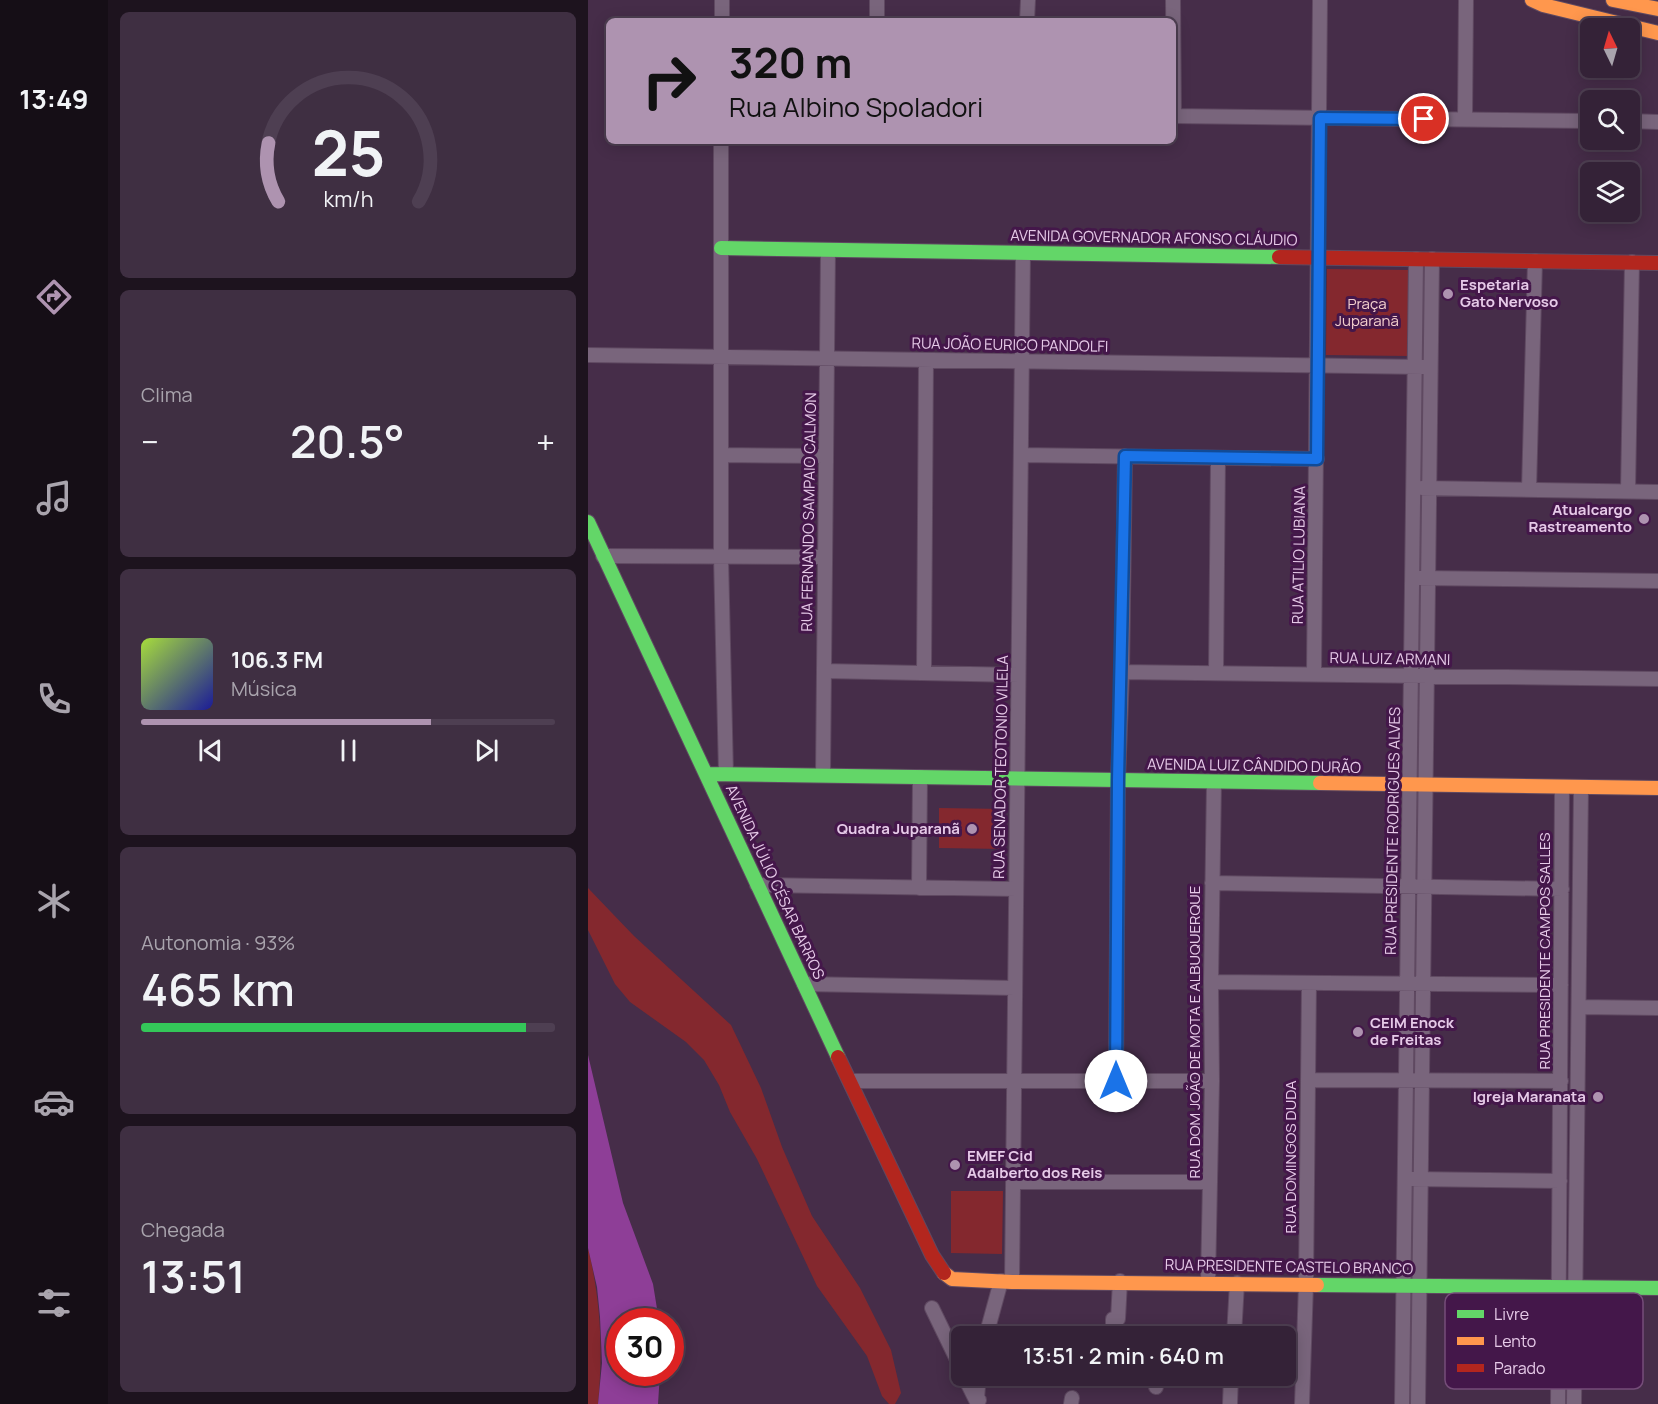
<!DOCTYPE html>
<html lang="pt">
<head>
<meta charset="utf-8">
<style>
	:root { --surface:#342237; --page:#3f2f42; --text:#f1f3f6; --muted:#a9a4ad; --line:#4e3f52; --accent:#ae93b0 }
	body { margin:0; font-family:Manrope,sans-serif; background:var(--page); color:var(--text); height:100vh; display:flex; flex-direction:column; font-size:22px; white-space:nowrap }
	* { box-sizing:border-box; margin:0 }
	p { font-size:20px; color:var(--muted) }
	.icon { flex:none; width:33px; height:33px; fill:none; stroke:currentColor; stroke-width:2; stroke-linecap:round; stroke-linejoin:round }
	.map { position:relative; flex:1; overflow:hidden }
	.drawer { display:flex; flex-direction:column; gap:12px; padding:12px; background:#1d131e; width:480px }
	.drawer>* { flex:none }
	.guide { position:absolute; left:18px; top:18px; width:570px; height:126px; border-radius:9px; box-shadow:0 3px 15px #0003,0 0 0 2px var(--line); background:#ae93b0; color:#111; overflow:hidden }
	.needle { width:39px; rotate:355deg }
	.buttons { position:absolute; left:992px; top:18px; display:grid; gap:12px }
	.buttons a { display:grid; place-items:center; width:60px; height:60px; border-radius:9px; background:var(--surface); box-shadow:0 3px 15px #0003,0 0 0 2px var(--line); font-size:30px }
	.speed { position:absolute; left:18px; top:1308px; display:flex; gap:12px; font-size:30px; font-weight:700; text-align:center }
	.speed>* { display:grid; place-content:center; width:78px; height:78px; border-radius:50%; background:var(--surface); box-shadow:0 3px 15px #0003,0 0 0 2px var(--line); line-height:1 }
	.speed .limit { border:9px solid #d22; background:#fff; color:#111 }
	.pin { position:absolute; display:grid; place-items:center; width:51px; height:51px; color:#fff; margin:-26px; border:3px solid #fff; border-radius:50%; box-shadow:0 2px 6px #0007 }
	.me { position:absolute; width:66px; margin:-33px; rotate:0deg; stroke-linejoin:round; filter:drop-shadow(0 0 4px #0008) }
	.turn { display:flex; align-items:center; gap:21px; height:126px; padding:0 24px; font-size:27px }
	.turn .icon { width:78px; height:78px; stroke-width:2.5 }
	.turn b { display:block; font-size:42px; line-height:51px }
	.big { font-size:45px; font-weight:600; line-height:1.1 }
	.drawer .tile { flex:1; display:flex; flex-direction:column; justify-content:center; gap:9px; min-width:0; padding:0 21px; border-radius:9px; background:var(--page) }
	.drawer .dial { align-items:center; gap:0 }
	.dial svg { height:156px; overflow:visible; fill:none; stroke:var(--line); stroke-width:7; stroke-linecap:round; text-anchor:middle }
	.dial text { fill:var(--text); stroke:none }
	.song { display:flex; align-items:center; gap:18px }
	.cover { width:72px; height:72px; border-radius:9px; background:linear-gradient(135deg,hsl(80 70% 55%),hsl(240 70% 35%)) }
	.played { height:6px; border-radius:3px; background:linear-gradient(90deg,var(--accent) 70%,var(--line) 70%) }
	.keys { display:flex; justify-content:space-around; direction:ltr }
	.heat { display:flex; justify-content:space-between; align-items:center; font-size:33px; direction:ltr }
	.charge { height:9px; border-radius:4px; background:linear-gradient(90deg,#34c759 93%,var(--line) 0) }
	.trip { position:absolute; left:363px; top:1326px; width:345px; height:60px; border-radius:9px; background:var(--surface); box-shadow:0 3px 15px #0003,0 0 0 2px var(--line); font-weight:600; line-height:60px; text-align:center }
	main { display:flex; flex:1; min-height:0 }
	.menu { display:flex; flex-direction:column; width:108px; justify-content:space-around; align-items:center; background:#150e16; color:var(--muted) }
	.menu .icon { width:42px; height:42px }
	.menu .active { color:var(--accent) }
	.menu b { font-size:27px; color:var(--text) }
	.map>svg:first-child { display:block }
</style>
</head>
<body>
<main>
<nav class="menu">
<b>13:49</b>
<svg class="icon active" aria-label="directions" viewBox="0 0 24 24"><path d="M12 3l9 9-9 9-9-9zM9 14v-3h6M13 9l2 2-2 2"/></svg>
<svg class="icon" aria-label="music" viewBox="0 0 24 24"><path d="M9 18V5l10-2v13"/><circle cx="6" cy="18" r="3"/><circle cx="16" cy="16" r="3"/></svg>
<svg class="icon" aria-label="phone" viewBox="0 0 24 24"><path d="M5 4h4l2 5-3 2q2 4 5 5l2-3 5 2v4C11 20 4 13 5 4z"/></svg>
<svg class="icon" aria-label="climate" viewBox="0 0 24 24"><path d="M12 3v18M4 7l16 10M4 17L20 7"/></svg>
<svg class="icon" aria-label="car" viewBox="0 0 24 24"><path d="M5 17H2v-5l4-1 3-4h7l3 4 3 1v5h-3M9 17h6M6 11h13"/><circle cx="7" cy="17" r="2"/><circle cx="17" cy="17" r="2"/></svg>
<svg class="icon" aria-label="filters" viewBox="0 0 24 24"><path d="M4 7h16M4 17h16"/><circle cx="9" cy="7" r="2"/><circle cx="15" cy="17" r="2"/></svg>
</nav>
<section class="drawer">
<div class="tile dial"><svg viewBox="0 0 100 80">
<path d="M14 69A42 42 0 1 1 86 69"/>
<path d="M14 69A42 42 0 0 1 9 39" stroke="#ae93b0"/>
<text x="50" y="56" font-size="32" font-weight="700">25</text>
<text x="50" y="72" font-size="11">km/h</text>
</svg></div>
<div class="tile"><p>Clima</p>
<div class="heat"><a>−</a><b class="big">20.5°</b><a>+</a></div>
</div>
<div class="tile">
<div class="song"><i class="cover"></i><div><b>106.3 FM</b><p>Música</p></div></div>
<div class="played"></div>
<div class="keys"><svg class="icon" aria-label="previous" viewBox="0 0 24 24"><path d="M18 5L8 12l10 7zM5 5v14"/></svg><svg class="icon" aria-label="pause" viewBox="0 0 24 24"><path d="M8 5v14M16 5v14"/></svg><svg class="icon" aria-label="next" viewBox="0 0 24 24"><path d="M6 5l10 7-10 7zM19 5v14"/></svg></div>
</div>
<div class="tile"><p>Autonomia · 93%</p><b class="big">465 km</b><div class="charge"></div></div>
<div class="tile"><p>Chegada</p><b class="big">13:51</b></div>
</section>
<div class="map">
<svg width="1070" height="1404" viewBox="0 0 1070 1404">
	<rect width="100%" height="100%" fill="#462d49"/>
	<path fill="#84282e" d="M739,269L821,270L820,356L738,355Z
		M351,808L417,809L416,849L351,848Z
		M0,888L46,936L143,1025L173,1088L194,1147L224,1216L272,1288L303,1350L313,1393L307,1404H301L294,1396L279,1356L229,1286L169,1159L142,1112L131,1085L116,1060L98,1042L42,1002L27,984L0,930Z
		M363,1191H415L414,1254L363,1253Z
		M0,1248C13,1302 15,1349 10,1404H0Z"/>
	<path fill="#8e3e97" d="M0,1055L35,1203L65,1284L71,1321L32,1322V1372L72,1373L70,1404H10L14,1363L12,1317L9,1287L0,1248Z"/>
	<g fill="none" stroke-linecap="round" stroke-linejoin="round">
		<defs>
			<path id="street" d="M585,0L586,116
				M134,21V0
				M289,21V0
				M439,21L440,0
				M585,116L1002,121
				M877,120L878,0
				M1041,121L1070,122
				M133,141V557L138,774
				M0,355L835,367
				M133,455L238,456
				M433,455L729,459
				M834,488L1070,492
				M941,490L947,261
				M1040,491L1044,262
				M15,556L237,557
				M832,578L1070,581
				M236,671L430,675
				M534,672L1070,679
				M336,673L338,360
				M628,673L630,458
				M726,674L732,0
				M235,775L240,250
				M624,883L974,889
				M169,885L428,889
				M331,888L332,777
				M623,982L973,985
				M216,984L427,988
				M991,1007L1070,1008
				M720,1080L973,1081
				M263,1081H624
				M528,1081L530,780L534,672L537,456
				M824,1179L972,1181
				M425,1182H622
				M424,1282L435,253
				M620,1282L624,1081L623,982L626,782
				M344,1308L374,1370
				M398,1336L413,1281
				M525,1336V1319H530L532,1281
				M646,1336L649,1283
				M376,1376L390,1404
				M391,1376L389,1398L391,1400
				M568,1387L569,1376
				M483,1404L484,1398
				M642,1404L643,1376
				M714,1404L718,1284L721,983
				M814,1404L828,259
				M830,1404L844,259
				M970,1404L974,787
				M986,1404L993,787"/>
			<path id="fast" d="M133,248L691,257
				M0,522L250,1057
				M118,774L732,783
				M729,1285L1070,1288"/>
			<path id="slow" d="M944,0L955,5L1070,33
				M1025,0L1070,9
				M732,783L1070,788
				M356,1273L364,1279L424,1282L729,1285"/>
			<path id="jam" d="M691,257L1070,263
				M250,1057L344,1255L356,1273"/>
		</defs>
		<use href="#street" stroke="#5f4961" stroke-width="16"/>
		<use href="#fast" stroke="#5f4961" stroke-width="16"/>
		<use href="#slow" stroke="#5f4961" stroke-width="16"/>
		<use href="#jam" stroke="#5f4961" stroke-width="16"/>
		<use href="#street" stroke="#79657c" stroke-width="14"/>
		<use href="#fast" stroke="#63d668" stroke-width="14"/>
		<use href="#slow" stroke="#ff974d" stroke-width="14"/>
		<use href="#jam" stroke="#b3261e" stroke-width="14"/>
	</g>
	<g fill="none" stroke-linecap="round" stroke-linejoin="round">
		<defs>
			<path id="route" d="M528,1081L530,780L537,456L729,459L732,118L836,119"/>
		</defs>
		<use href="#route" stroke="#114b97" stroke-width="15"/>
		<use href="#route" stroke="#1a73e8" stroke-width="10"/>
	</g>
	<g fill="#ae93b0" stroke="#44174a" stroke-width="2">
		<circle cx="860" cy="294" r="6"/>
		<circle cx="1056" cy="519" r="6"/>
		<circle cx="384" cy="829" r="6"/>
		<circle cx="770" cy="1032" r="6"/>
		<circle cx="1010" cy="1097" r="6"/>
		<circle cx="367" cy="1165" r="6"/>
	</g>
	<g text-anchor="middle" stroke-width="6" stroke-linejoin="round" paint-order="stroke">
		<g font-size="15" fill="#e6cae8" stroke="#44174a">
			<text transform="translate(566 238) rotate(1)" y="5">AVENIDA GOVERNADOR AFONSO CLÁUDIO</text>
			<text transform="translate(422 345) rotate(1)" y="5">RUA JOÃO EURICO PANDOLFI</text>
			<text transform="translate(221 512) rotate(-89)" y="5">RUA FERNANDO SAMPAIO CALMON</text>
			<text transform="translate(711 555) rotate(-89)" y="5">RUA ATILIO LUBIANA</text>
			<text transform="translate(802 659) rotate(1)" y="5">RUA LUIZ ARMANI</text>
			<text transform="translate(666 766) rotate(1)" y="5">AVENIDA LUIZ CÂNDIDO DURÃO</text>
			<text transform="translate(413 767) rotate(-89)" y="5">RUA SENADOR TEOTONIO VILELA</text>
			<text transform="translate(805 831) rotate(-89)" y="5">RUA PRESIDENTE RODRIGUES ALVES</text>
			<text transform="translate(187 882) rotate(65)" y="5">AVENIDA JÚLIO CÉSAR BARROS</text>
			<text transform="translate(957 951) rotate(-90)" y="5">RUA PRESIDENTE CAMPOS SALLES</text>
			<text transform="translate(607 1032) rotate(-90)" y="5">RUA DOM JOÃO DE MOTA E ALBUQUERQUE</text>
			<text transform="translate(703 1157) rotate(-90)" y="5">RUA DOMINGOS DUDA</text>
			<text transform="translate(701 1267) rotate(1)" y="5">RUA PRESIDENTE CASTELO BRANCO</text>
		</g>
		<g font-size="15" font-weight="bold" fill="#e6cae8" stroke="#44174a" text-anchor="start">
			<text x="872" y="290">Espetaria<tspan x="872" dy="17">Gato Nervoso</tspan></text>
			<text x="1044" y="515" text-anchor="end">Atualcargo<tspan x="1044" dy="17">Rastreamento</tspan></text>
			<text x="372" y="834" text-anchor="end">Quadra Juparanã</text>
			<text x="782" y="1028">CEIM Enock<tspan x="782" dy="17">de Freitas</tspan></text>
			<text x="998" y="1102" text-anchor="end">Igreja Maranata</text>
			<text x="379" y="1161">EMEF Cid<tspan x="379" dy="17">Adalberto dos Reis</tspan></text>
		</g>
		<g font-size="15" fill="#f4d1ce" stroke="#44174a">
			<text x="779" y="309">Praça<tspan x="779" dy="17">Juparanã</tspan></text>
		</g>
	</g>
	<rect x="857" y="1293" width="198" height="96" rx="9" fill="#44174a" stroke="#754d79" stroke-width="1.5"/>
	<rect x="869" y="1310" width="27" height="8" fill="#63d668"/>
	<rect x="869" y="1337" width="27" height="8" fill="#ff974d"/>
	<rect x="869" y="1364" width="27" height="8" fill="#b3261e"/>
	<g font-size="16" fill="#e6cae8">
		<text x="906" y="1320">Livre</text>
		<text x="906" y="1347">Lento</text>
		<text x="906" y="1374">Parado</text>
	</g>
</svg>
<div class="buttons">
<a><svg class="needle" viewBox="-14 -14 28 28"><path d="M0-13l5 13h-10z" fill="#e53935"/><path d="M0 13l5-13h-10z" fill="#a9a4ad"/></svg></a>
<a><svg class="icon" aria-label="search" viewBox="0 0 24 24"><circle cx="10" cy="10" r="6"/><path d="M15 15l6 6"/></svg></a>
<a><svg class="icon" aria-label="layers" viewBox="0 0 24 24"><path d="M12 4l9 5-9 5-9-5zM3 14l9 5 9-5"/></svg></a>
</div>
<div class="speed"><div class="limit">30</div></div>
<div class="pin" style="left:836px;top:119px;background:#d93025"><svg class="icon" aria-label="arrive" viewBox="0 0 24 24"><path d="M6 21V4h12l-3 4 3 4H6"/></svg></div>
<svg class="me" style="left:528px;top:1081px" viewBox="-20 -20 40 40"><circle r="19" fill="#fff"/><path d="M0-13L10 11 0 6-10 11z" fill="#1a73e8"/></svg>
<div class="trip">13:51 · 2 min · 640 m</div>
<div class="guide">
<div class="turn"><svg class="icon" aria-label="right" viewBox="0 0 24 24"><path d="M7 20v-9h11M14 6l5 5-5 5"/></svg><div><b>320 m</b>Rua Albino Spoladori</div></div>
</div>
</div>
</main>
</body>
</html>
